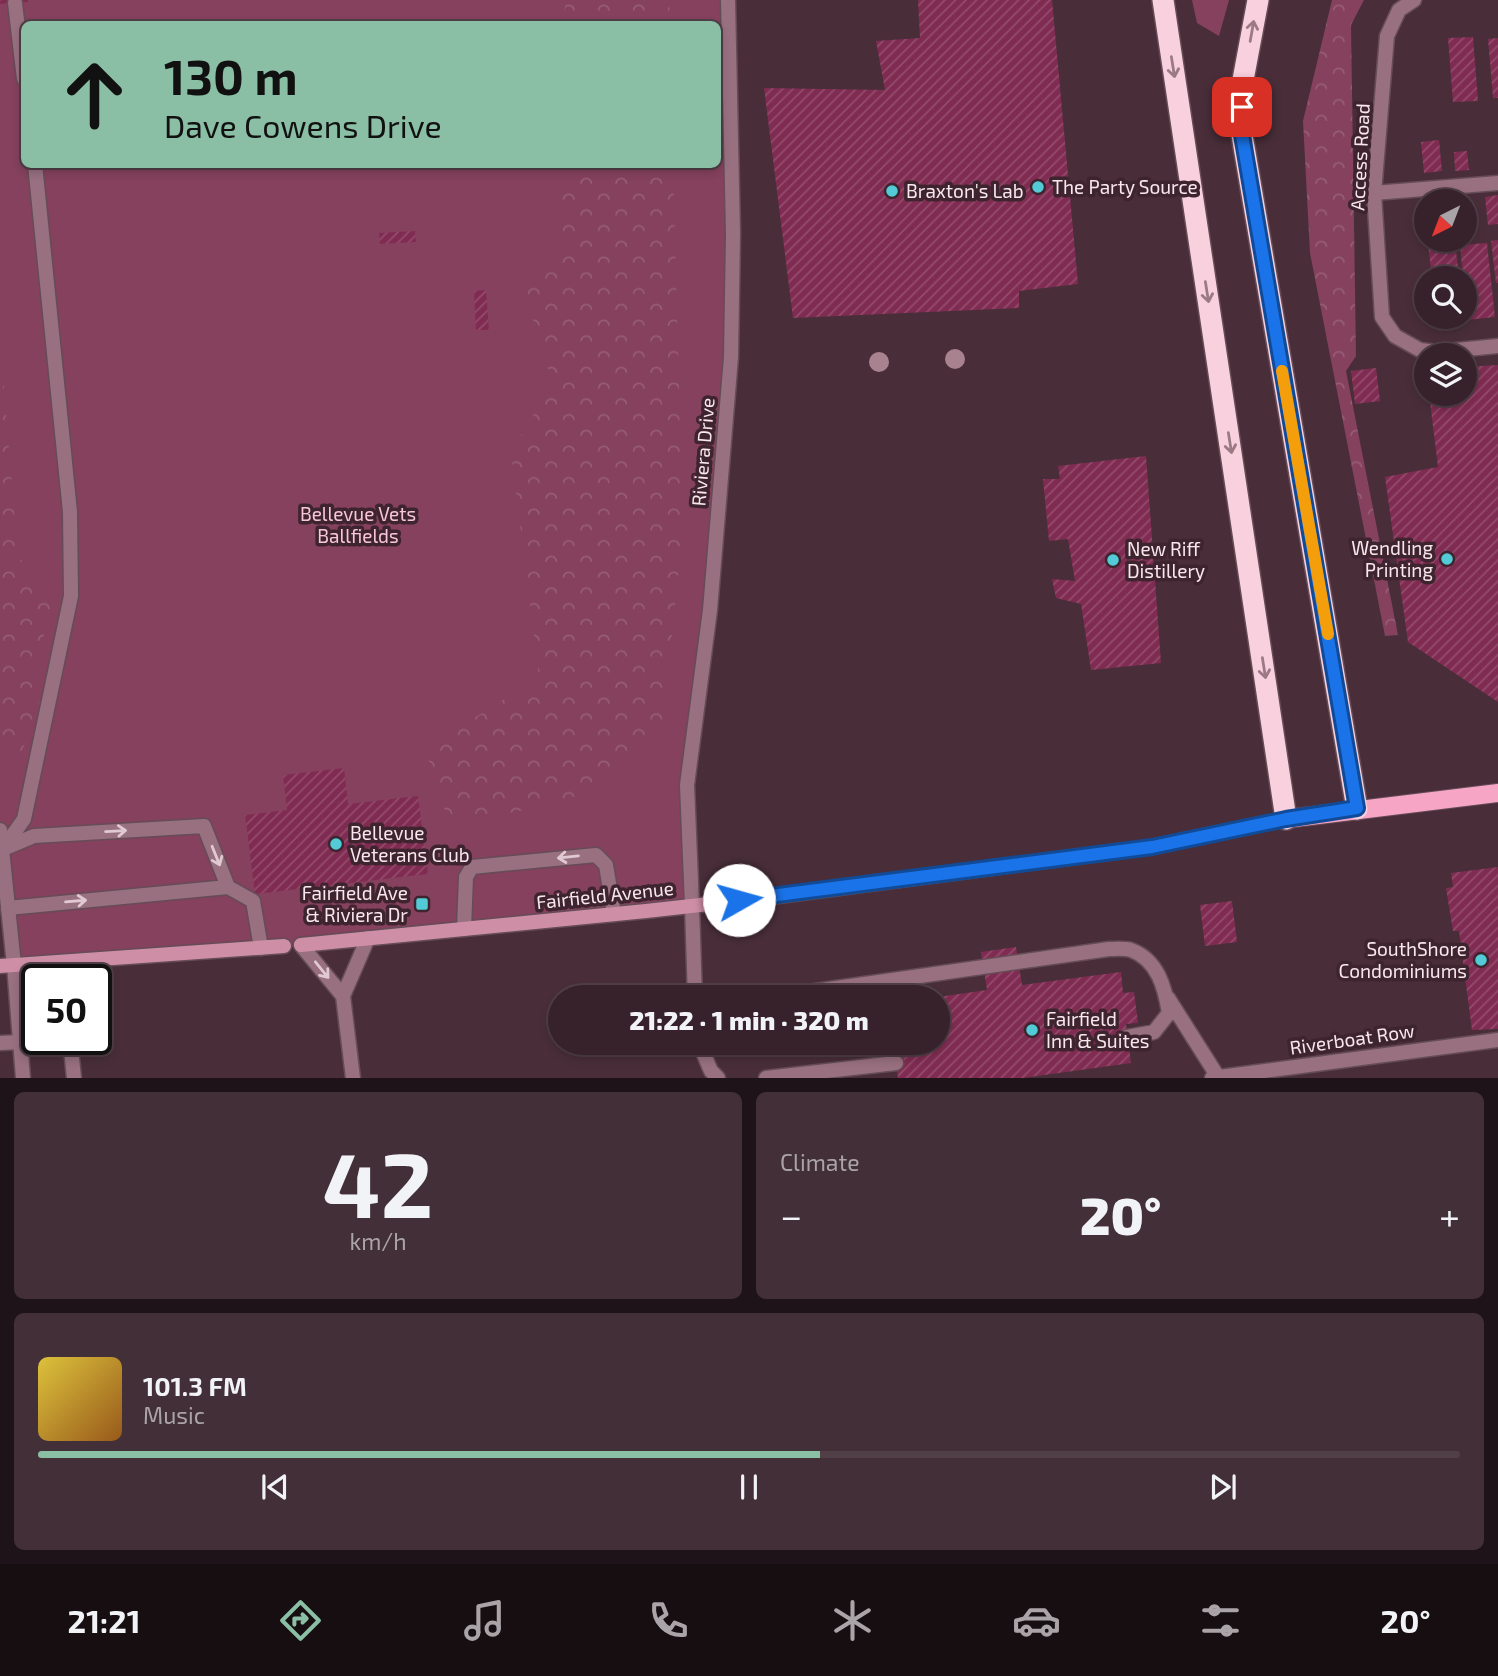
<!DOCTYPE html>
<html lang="en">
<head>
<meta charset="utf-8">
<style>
	:root { --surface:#37222b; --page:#422f37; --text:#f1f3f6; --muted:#aaa4a9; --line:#513f47; --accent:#8abfa5 }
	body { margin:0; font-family:"Exo 2",sans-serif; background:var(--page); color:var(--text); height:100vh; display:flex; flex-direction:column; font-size:26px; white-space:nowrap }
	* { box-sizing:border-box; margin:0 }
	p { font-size:23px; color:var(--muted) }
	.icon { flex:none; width:38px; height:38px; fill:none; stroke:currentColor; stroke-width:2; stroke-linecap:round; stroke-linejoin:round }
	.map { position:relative; height:1078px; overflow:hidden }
	.drawer { display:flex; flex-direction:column; gap:14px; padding:14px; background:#1e1318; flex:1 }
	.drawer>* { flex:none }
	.hud { position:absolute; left:21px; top:21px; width:700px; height:147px; border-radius:10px; box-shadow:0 4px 10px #0003,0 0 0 2px var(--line); background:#8abfa5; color:#111; overflow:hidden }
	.needle { width:46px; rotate:222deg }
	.buttons { position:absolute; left:1414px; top:189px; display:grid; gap:14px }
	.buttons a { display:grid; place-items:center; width:63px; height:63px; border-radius:50%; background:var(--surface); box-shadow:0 4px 10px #0003,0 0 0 2px var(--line); font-size:35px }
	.speed { position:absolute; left:21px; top:964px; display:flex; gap:14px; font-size:35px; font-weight:700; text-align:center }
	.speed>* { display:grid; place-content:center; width:91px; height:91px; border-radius:50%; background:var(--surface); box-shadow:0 4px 10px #0003,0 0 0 2px var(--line); line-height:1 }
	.speed .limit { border:4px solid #111; border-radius:10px; background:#fff; color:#111 }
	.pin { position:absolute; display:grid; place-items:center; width:60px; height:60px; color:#fff; margin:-30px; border-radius:14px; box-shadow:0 4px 10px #0006 }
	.me { position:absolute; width:77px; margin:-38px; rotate:83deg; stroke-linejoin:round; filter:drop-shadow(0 0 5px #0008) }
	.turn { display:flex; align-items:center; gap:24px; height:147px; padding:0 28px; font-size:32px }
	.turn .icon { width:91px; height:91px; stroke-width:2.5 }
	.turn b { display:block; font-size:49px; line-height:60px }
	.big { font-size:52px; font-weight:800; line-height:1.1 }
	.drawer .tile { flex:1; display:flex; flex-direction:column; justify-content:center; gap:10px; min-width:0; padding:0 24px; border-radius:10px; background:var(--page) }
	.drawer .dial { align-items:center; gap:0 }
	.dial b { font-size:91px; line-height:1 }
	.song { display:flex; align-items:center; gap:21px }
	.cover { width:84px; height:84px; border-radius:10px; background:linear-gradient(135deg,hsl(50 70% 55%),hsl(30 70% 35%)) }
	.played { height:7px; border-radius:4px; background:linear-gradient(90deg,var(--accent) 55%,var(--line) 55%) }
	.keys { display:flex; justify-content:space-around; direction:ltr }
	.heat { display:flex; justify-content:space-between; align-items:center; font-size:38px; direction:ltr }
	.drawer .tiles { flex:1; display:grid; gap:14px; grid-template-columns:1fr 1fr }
	.tile:last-child { grid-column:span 2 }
	.trip { position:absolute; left:548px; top:985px; width:402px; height:70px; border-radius:35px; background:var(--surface); box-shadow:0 4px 10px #0003,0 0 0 2px var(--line); font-weight:800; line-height:70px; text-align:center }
	.menu { display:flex; height:112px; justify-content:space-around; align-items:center; background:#160e11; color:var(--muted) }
	.menu .icon { width:49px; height:49px }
	.menu .current { color:var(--accent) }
	.menu b { font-size:32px; color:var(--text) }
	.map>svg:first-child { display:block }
</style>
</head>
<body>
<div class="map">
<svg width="1498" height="1078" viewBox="0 0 1498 1078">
	<defs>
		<pattern id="forest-crowns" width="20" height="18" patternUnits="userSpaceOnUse" patternTransform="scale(1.75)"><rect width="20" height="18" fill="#85415e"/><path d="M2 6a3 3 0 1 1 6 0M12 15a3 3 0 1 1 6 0" fill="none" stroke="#975c75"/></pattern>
		<pattern id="building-hatch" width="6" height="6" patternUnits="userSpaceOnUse" patternTransform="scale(1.75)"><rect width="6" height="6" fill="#802c52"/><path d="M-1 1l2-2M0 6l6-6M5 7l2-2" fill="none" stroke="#934b6b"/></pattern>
	</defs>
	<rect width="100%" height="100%" fill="#492e39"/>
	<path fill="#85415e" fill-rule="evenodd" d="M0,0H728L732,317L687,785L692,906L261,948L14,965L0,830ZM24,24H718V164H24Z
		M1192,0H1229L1219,36L1197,23Z"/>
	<path fill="url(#forest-crowns)" d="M567,0H669L670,24H560Z
		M1332,0H1364L1351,25L1356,356L1346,371L1398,635L1385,636L1310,253L1303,121Z
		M556,165H673L683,530L662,727L566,803L449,823L425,749L539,677L511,453L552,382L525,293L565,253Z
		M0,375L3,377L18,556L54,601L32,675L41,714L16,761L1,755L0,738Z"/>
	<path fill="url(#building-hatch)" d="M0,0H28V2L0,4Z
		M918,0H1052L1078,284L1019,291V308L793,318L764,88L885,90L876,41L920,38Z
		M1473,37L1478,101L1453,102L1448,38Z
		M1498,38V98H1493L1488,39Z
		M1439,140L1442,171L1424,173L1421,142Z
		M1467,151L1469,170L1455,171L1454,152Z
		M1498,195V224L1488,225L1485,197Z
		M415,231L416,242L380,244L379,233Z
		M1498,240V283H1496L1491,241Z
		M1455,241L1459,278H1432L1428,244Z
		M1487,243L1495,317L1467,320L1460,245Z
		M486,290L489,330H476L474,291Z
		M1437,317H1464V320L1437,323Z
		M1498,365V702L1408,642L1385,477L1438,467L1429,394H1465V367Z
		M1376,368L1380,401L1355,404L1351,371Z
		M1146,456L1161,663L1091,670L1081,604L1056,598L1052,579L1075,581L1068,539L1049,541L1043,479H1060L1058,466Z
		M344,768L348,804L418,796L428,874L255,894L245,815L287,810L283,775Z
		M1498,867V1029L1472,1030L1459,931H1453L1446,888L1453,887L1451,873Z
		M1232,901L1237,942L1205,946L1200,905Z
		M1016,947L1022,985L1121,972L1123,993L1134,992L1138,1023L1126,1024L1131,1063L1023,1078H898L895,1055L884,1057L881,1043H938V997L987,990L981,952Z"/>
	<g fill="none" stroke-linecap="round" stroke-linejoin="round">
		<defs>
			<path id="service" d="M15,3L24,79
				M1374,193L1498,183
				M3,849L34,836L204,826L228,887
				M2,850L24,819L71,596L70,512L35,164
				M692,906L695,998
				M8,908L228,887L253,901L261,948
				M464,929L466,877L472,867L596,855L606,865L614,914
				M301,945L343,996L353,1078
				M343,996L368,938
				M766,998L1109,949C1115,949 1124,948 1131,950C1158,960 1165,988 1169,1013L1154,1032L1127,1037
				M1168,998L1218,1077
				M0,1043L20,1042
				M699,1043L711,1071L718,1078
				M71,1049L74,1078
				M766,1078L896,1063
				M1212,1078L1498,1040"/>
			<path id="minor" d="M1414,0L1399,10L1387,36L1374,193L1382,317L1395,336L1420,350L1437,352L1498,346
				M0,830L14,965L23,1078
				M692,906L687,785L710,610L731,357L733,234L728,0"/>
			<path id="secondary" d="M301,945L646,911L763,898L1151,847L1286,819
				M0,966L284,946"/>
			<path id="primary" d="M1286,819L1498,793"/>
			<path id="motorway" d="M1163,0L1286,819
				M1258,0L1243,80L1242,135L1357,809"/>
		</defs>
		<use href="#service" stroke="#654c56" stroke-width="17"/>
		<use href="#minor" stroke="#654c56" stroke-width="17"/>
		<use href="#secondary" stroke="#654c56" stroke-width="17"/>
		<use href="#primary" stroke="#654c56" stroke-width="20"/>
		<use href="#motorway" stroke="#654c56" stroke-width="24"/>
		<use href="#service" stroke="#98707f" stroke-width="14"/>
		<use href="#minor" stroke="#98707f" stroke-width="14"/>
		<use href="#secondary" stroke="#ce8ea6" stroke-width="14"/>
		<use href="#primary" stroke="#f7a5c5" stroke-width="18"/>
		<use href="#motorway" stroke="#f8d0de" stroke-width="21"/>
	</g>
	<g fill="#a98290">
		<circle cx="955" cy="359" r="10"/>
		<circle cx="879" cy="362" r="10"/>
	</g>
	<defs><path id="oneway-shaft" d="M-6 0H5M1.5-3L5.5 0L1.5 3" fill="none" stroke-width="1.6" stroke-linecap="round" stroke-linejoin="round" transform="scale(1.75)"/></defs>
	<g stroke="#9b7a86">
		<use href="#oneway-shaft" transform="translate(1252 31) rotate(-80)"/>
		<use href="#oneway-shaft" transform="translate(1173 67) rotate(81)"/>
		<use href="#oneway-shaft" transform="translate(1207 292) rotate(81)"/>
		<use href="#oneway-shaft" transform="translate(1230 443) rotate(81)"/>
		<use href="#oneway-shaft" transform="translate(1264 668) rotate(81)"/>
	</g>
	<g stroke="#e1c9d2">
		<use href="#oneway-shaft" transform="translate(116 831) rotate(-3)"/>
		<use href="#oneway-shaft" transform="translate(216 856) rotate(68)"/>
		<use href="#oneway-shaft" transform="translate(568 857) rotate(174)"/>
		<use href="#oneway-shaft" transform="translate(76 901) rotate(-5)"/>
		<use href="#oneway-shaft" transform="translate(322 970) rotate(51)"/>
	</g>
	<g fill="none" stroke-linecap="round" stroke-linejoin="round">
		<defs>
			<path id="route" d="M739,900L1152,847L1286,819L1357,808L1242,135V107"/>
		</defs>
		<use href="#route" stroke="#114b97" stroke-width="18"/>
		<use href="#route" stroke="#1a73e8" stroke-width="12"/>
		<path stroke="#f59e0b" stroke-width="12" d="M1282,371L1328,634"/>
	</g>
	<g fill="#52cbd7" stroke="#3e242e" stroke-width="2.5">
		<circle cx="1038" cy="187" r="7"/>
		<circle cx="892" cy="191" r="7"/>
		<circle cx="1447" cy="559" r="7"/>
		<circle cx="1113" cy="560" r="7"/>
		<circle cx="336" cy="844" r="7"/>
		<rect x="415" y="897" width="14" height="14" rx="3.5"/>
		<circle cx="1481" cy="960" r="7"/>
		<circle cx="1032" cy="1030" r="7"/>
	</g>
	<g text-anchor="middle" stroke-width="7" stroke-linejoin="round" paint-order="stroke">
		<g font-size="19" fill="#f9e7ed" stroke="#3e242e">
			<text transform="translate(1360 157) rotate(-87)" y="7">Access Road</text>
			<text transform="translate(703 452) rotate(-85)" y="7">Riviera Drive</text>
			<text transform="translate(605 895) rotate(-6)" y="7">Fairfield Avenue</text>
			<text transform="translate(1352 1039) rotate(-8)" y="7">Riverboat Row</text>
		</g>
		<g font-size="19" fill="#f9e7ed" stroke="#3e242e" text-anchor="start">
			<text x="1052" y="194">The Party Source</text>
			<text x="906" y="198">Braxton's Lab</text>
			<text x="1433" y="555" text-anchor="end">Wendling<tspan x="1433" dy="22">Printing</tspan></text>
			<text x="1127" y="556">New Riff<tspan x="1127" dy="22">Distillery</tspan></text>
			<text x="350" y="840">Bellevue<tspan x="350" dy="22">Veterans Club</tspan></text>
			<text x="408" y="900" text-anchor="end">Fairfield Ave<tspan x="408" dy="22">&amp; Riviera Dr</tspan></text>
			<text x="1467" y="956" text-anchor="end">SouthShore<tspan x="1467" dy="22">Condominiums</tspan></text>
			<text x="1046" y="1026">Fairfield<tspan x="1046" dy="22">Inn &amp; Suites</tspan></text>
		</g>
		<g font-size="19" fill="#f8c6d8" stroke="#3e242e">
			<text x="358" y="521">Bellevue Vets<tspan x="358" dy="22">Ballfields</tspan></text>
		</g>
	</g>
</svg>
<div class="buttons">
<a><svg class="needle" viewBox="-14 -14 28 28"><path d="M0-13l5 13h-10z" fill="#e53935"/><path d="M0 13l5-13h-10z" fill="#aaa4a9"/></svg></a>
<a><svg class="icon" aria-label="search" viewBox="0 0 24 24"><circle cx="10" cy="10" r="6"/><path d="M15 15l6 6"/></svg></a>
<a><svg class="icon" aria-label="layers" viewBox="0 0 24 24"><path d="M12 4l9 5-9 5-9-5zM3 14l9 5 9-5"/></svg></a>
</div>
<div class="speed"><div class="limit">50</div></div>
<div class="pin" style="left:1242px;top:107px;background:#d93025"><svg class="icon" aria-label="arrive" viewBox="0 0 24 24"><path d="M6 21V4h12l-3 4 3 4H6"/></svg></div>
<svg class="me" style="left:739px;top:900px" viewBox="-20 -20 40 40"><circle r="19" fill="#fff"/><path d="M0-13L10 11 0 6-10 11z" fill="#1a73e8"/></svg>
<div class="trip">21:22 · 1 min · 320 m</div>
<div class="hud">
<div class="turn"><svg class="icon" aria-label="ahead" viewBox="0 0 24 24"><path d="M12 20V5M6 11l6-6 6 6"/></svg><div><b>130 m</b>Dave Cowens Drive</div></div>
</div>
</div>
<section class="drawer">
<div class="tiles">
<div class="tile dial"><b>42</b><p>km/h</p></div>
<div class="tile"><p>Climate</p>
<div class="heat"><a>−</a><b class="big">20°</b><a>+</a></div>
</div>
<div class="tile">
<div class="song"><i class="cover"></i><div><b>101.3 FM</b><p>Music</p></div></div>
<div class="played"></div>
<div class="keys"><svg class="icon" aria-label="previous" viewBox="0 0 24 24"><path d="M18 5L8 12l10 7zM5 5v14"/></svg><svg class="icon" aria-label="pause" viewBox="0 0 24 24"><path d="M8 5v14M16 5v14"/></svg><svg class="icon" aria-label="next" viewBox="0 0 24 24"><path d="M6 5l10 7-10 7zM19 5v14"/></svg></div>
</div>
</div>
</section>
<nav class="menu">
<b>21:21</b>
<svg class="icon current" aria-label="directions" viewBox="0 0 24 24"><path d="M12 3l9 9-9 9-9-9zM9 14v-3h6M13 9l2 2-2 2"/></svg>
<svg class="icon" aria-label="music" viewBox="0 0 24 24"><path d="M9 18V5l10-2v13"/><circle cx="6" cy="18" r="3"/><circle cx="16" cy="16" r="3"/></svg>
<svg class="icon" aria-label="phone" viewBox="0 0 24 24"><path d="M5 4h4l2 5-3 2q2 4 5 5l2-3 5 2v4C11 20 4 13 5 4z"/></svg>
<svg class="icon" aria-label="climate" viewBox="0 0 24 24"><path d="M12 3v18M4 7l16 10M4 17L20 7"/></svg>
<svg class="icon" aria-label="car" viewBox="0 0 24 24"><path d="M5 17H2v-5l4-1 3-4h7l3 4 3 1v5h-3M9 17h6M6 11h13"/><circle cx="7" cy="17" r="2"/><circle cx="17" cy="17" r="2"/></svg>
<svg class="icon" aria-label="filters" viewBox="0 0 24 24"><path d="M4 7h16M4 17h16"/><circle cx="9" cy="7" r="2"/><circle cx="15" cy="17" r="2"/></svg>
<b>20°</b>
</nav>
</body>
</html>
